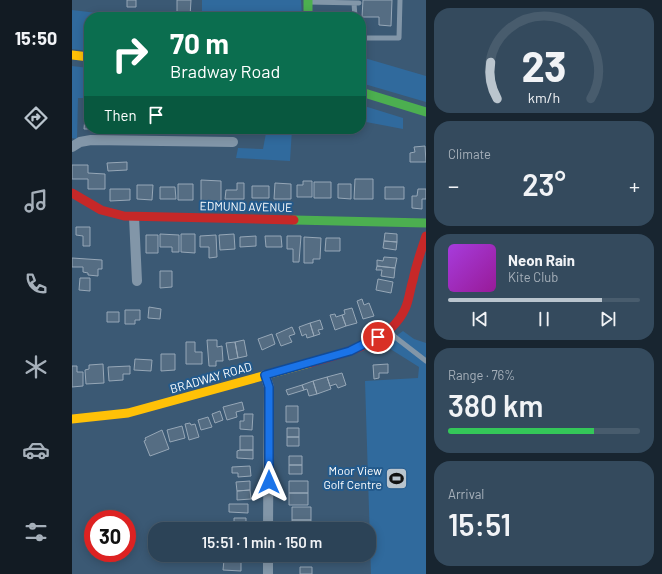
<!DOCTYPE html>
<html lang="en">
<head>
<meta charset="utf-8">
<style>
	:root { --surface:#2c4357; --page:#344a5d; --text:#f1f3f6; --muted:#a6b0ba; --line:#485c6d; --accent:#bac5ce }
	body { margin:0; font-family:Barlow,sans-serif; background:var(--page); color:var(--text); height:100vh; display:flex; flex-direction:column; font-size:15px; white-space:nowrap }
	* { box-sizing:border-box; margin:0 }
	p { font-size:13px; color:var(--muted) }
	.icon { flex:none; width:22px; height:22px; fill:none; stroke:currentColor; stroke-width:2; stroke-linecap:round; stroke-linejoin:round }
	.map { position:relative; flex:1; overflow:hidden }
	.panel { display:flex; flex-direction:column; gap:8px; padding:8px; background:#182530; width:236px }
	.panel>* { flex:none }
	.guide { position:absolute; left:12px; top:12px; width:282px; height:122px; border-radius:16px; box-shadow:0 2px 10px #0003,0 0 0 1px var(--line); background:#0b6e4f; color:#fff; overflow:hidden }
	.speed { position:absolute; left:12px; top:510px; display:flex; gap:8px; font-size:20px; font-weight:700; text-align:center }
	.speed>* { display:grid; place-content:center; width:52px; height:52px; border-radius:50%; background:var(--surface); box-shadow:0 2px 10px #0003,0 0 0 1px var(--line); line-height:1 }
	.speed .limit { border:6px solid #d22; background:#fff; color:#111 }
	.pin { position:absolute; display:grid; place-items:center; width:34px; height:34px; color:#fff; margin:-17px; border:2px solid #fff; border-radius:50%; box-shadow:0 1px 4px #0007 }
	.me { position:absolute; width:44px; margin:-22px; rotate:0deg; stroke-linejoin:round; filter:drop-shadow(0 0 3px #0008) }
	.turn { display:flex; align-items:center; gap:14px; height:84px; padding:0 20px; font-size:18px }
	.turn .icon { width:52px; height:52px; stroke-width:2.5 }
	.turn b { display:block; font-size:28px; line-height:34px }
	.then { display:flex; align-items:center; height:38px; padding:0 20px; background:#0003; gap:8px; font-size:15px }
	.big { font-size:30px; font-weight:600; line-height:1.1 }
	.panel .card { flex:1; display:flex; flex-direction:column; justify-content:center; gap:6px; min-width:0; padding:0 14px; border-radius:16px; background:var(--page) }
	.panel .dial { align-items:center; gap:0 }
	.dial svg { height:104px; overflow:visible; fill:none; stroke:var(--line); stroke-width:7; stroke-linecap:round; text-anchor:middle }
	.dial text { fill:var(--text); stroke:none }
	.song { display:flex; align-items:center; gap:12px }
	.cover { width:48px; height:48px; border-radius:6px; background:linear-gradient(135deg,hsl(280 70% 55%),hsl(300 70% 35%)) }
	.played { height:4px; border-radius:2px; background:linear-gradient(90deg,var(--accent) 80%,var(--line) 80%) }
	.keys { display:flex; justify-content:space-around; direction:ltr }
	.heat { display:flex; justify-content:space-between; align-items:center; font-size:22px; direction:ltr }
	.charge { height:6px; border-radius:3px; background:linear-gradient(90deg,#34c759 76%,var(--line) 0) }
	.trip { position:absolute; left:76px; top:522px; width:228px; height:40px; border-radius:16px; background:var(--surface); box-shadow:0 2px 10px #0003,0 0 0 1px var(--line); font-weight:600; line-height:40px; text-align:center }
	main { display:flex; flex:1; min-height:0 }
	.dock { display:flex; flex-direction:column; width:72px; justify-content:space-around; align-items:center; background:#121b23; color:var(--muted) }
	.dock .icon { width:28px; height:28px }
	.dock .selected { color:var(--accent) }
	.dock b { font-size:18px; color:var(--text) }
	.map>svg:first-child { display:block }
</style>
</head>
<body>
<main>
<nav class="dock">
<b>15:50</b>
<svg class="icon selected" aria-label="directions" viewBox="0 0 24 24"><path d="M12 3l9 9-9 9-9-9zM9 14v-3h6M13 9l2 2-2 2"/></svg>
<svg class="icon" aria-label="music" viewBox="0 0 24 24"><path d="M9 18V5l10-2v13"/><circle cx="6" cy="18" r="3"/><circle cx="16" cy="16" r="3"/></svg>
<svg class="icon" aria-label="phone" viewBox="0 0 24 24"><path d="M5 4h4l2 5-3 2q2 4 5 5l2-3 5 2v4C11 20 4 13 5 4z"/></svg>
<svg class="icon" aria-label="climate" viewBox="0 0 24 24"><path d="M12 3v18M4 7l16 10M4 17L20 7"/></svg>
<svg class="icon" aria-label="car" viewBox="0 0 24 24"><path d="M5 17H2v-5l4-1 3-4h7l3 4 3 1v5h-3M9 17h6M6 11h13"/><circle cx="7" cy="17" r="2"/><circle cx="17" cy="17" r="2"/></svg>
<svg class="icon" aria-label="filters" viewBox="0 0 24 24"><path d="M4 7h16M4 17h16"/><circle cx="9" cy="7" r="2"/><circle cx="15" cy="17" r="2"/></svg>
</nav>
<div class="map">
<svg width="354" height="574" viewBox="0 0 354 574">
	<rect width="100%" height="100%" fill="#3b5974"/>
	<path fill="#306a9d" d="M130,0H229L230,17H130Z
		M0,10L58,17H17V51L0,49Z
		M289,57L354,76V102L289,83Z
		M0,66L17,68V98H6L5,139L0,138Z
		M289,105L331,118V129L289,121Z
		M211,129H220L218,161L164,158L166,148L191,149L194,133H211Z
		M331,331L342,339L354,343V574H299L293,381L346,378L347,367L312,345Z"/>
	<path fill="#556d83" stroke="#96a7b7" d="M55,0H64V7H55Z
		M105,0H119L118,17H105Z
		M291,0H320L319,26L307,25V17H290Z
		M13,118H17V129H12Z
		M353,146L354,162H338V153L343,152L342,147Z
		M55,162V170L36,171L35,163Z
		M0,165H16V173L33,174V189H16V179H0Z
		M283,179H301V199H282Z
		M129,180L149,181V202H129Z
		M231,181H240V197H225V185H231Z
		M242,182H259V198H242Z
		M165,183H172V199H153L154,190H165Z
		M203,183L219,184V199H202Z
		M106,184H121V200H106Z
		M266,184H279V199L266,198Z
		M65,185H81L80,200L65,199Z
		M180,186H197V198H180Z
		M88,187H103L104,199H88Z
		M313,187H332V199H313Z
		M38,189H58V200L38,201Z
		M346,189H354V199H350V209L340,208V196H345Z
		M4,227H18V246H11V236L4,235Z
		M313,233L325,234V242L312,241Z
		M88,234L107,235V252H100V247H88Z
		M109,234H123V253L109,252Z
		M162,234L163,249L148,250L147,235Z
		M74,235H86V253H74Z
		M144,235L145,257L137,258V247H128V236Z
		M184,236V246L168,247V237Z
		M193,236H209L210,247H194Z
		M215,236H229L227,262H221V249H215Z
		M232,237L249,238L248,259H241V263H232Z
		M254,238H268V251H253Z
		M312,241L325,242L324,250L311,248Z
		M312,257L325,258L323,268L305,266V260L311,261Z
		M0,258L30,260V269H26V276L16,275V273L11,272V267H0Z
		M305,266L323,268L322,278L309,276L310,270H304Z
		M88,271H100V287L88,288Z
		M8,278H18V291L7,290Z
		M306,279L321,282L319,293L304,290Z
		M290,299L292,305L297,303L302,316L291,319L285,301Z
		M77,307L89,309L88,319L76,318Z
		M280,308L285,323L274,326L270,315L273,314L272,310Z
		M53,310H68V320H63V324H53Z
		M35,312H47V322H35Z
		M263,314L264,317L270,315L274,326L263,330L258,315Z
		M248,320L251,329L246,330L248,334L242,336L238,323Z
		M238,323L242,336L235,338L234,334L230,336L227,327Z
		M220,327L223,334L217,336L220,342L209,346L204,334Z
		M200,334L203,344L190,350L186,339Z
		M135,340H145V347L150,346L151,361H144V366H137Z
		M172,340L175,356L166,358L163,342Z
		M114,342H123V352H130V364H114Z
		M163,342L166,358L157,360L154,343Z
		M89,354H103V370L89,371Z
		M63,359L80,360L79,371L62,370Z
		M31,364L32,383L14,384L13,370L17,369V365Z
		M316,364V373H307V378L302,379L301,365Z
		M0,366H5V372H11V386L0,387Z
		M58,366V374H51V380L37,381L36,367Z
		M270,373L274,385L266,388L264,384L258,386L255,377Z
		M255,377L259,389L245,394L241,381Z
		M241,381L245,394L237,396L235,389L232,390L230,385Z
		M230,385L232,390L216,395L214,390Z
		M170,402L172,410L164,412L165,417L155,420L151,407Z
		M214,406H226V422H214Z
		M148,411L151,420L143,423L140,414Z
		M172,414H181L180,430L168,429V421H172Z
		M136,417L140,427L129,430L126,420Z
		M118,423L119,425L123,424L127,437L117,440L113,424Z
		M110,426L113,438L98,442L95,430Z
		M215,428H227V437H215Z
		M90,430L97,449L78,456L72,441L74,440L73,438Z
		M168,436H181V450H168Z
		M215,437H227V446H215Z
		M168,450H181V459L165,458V451Z
		M217,456H230V465H217Z
		M217,465H230V474H217Z
		M178,466L179,476L166,477V473H160V467Z
		M178,481V490L165,491L164,482Z
		M217,481H236V493H217Z
		M178,490L179,499L165,500V491Z
		M217,493H236V505H217Z
		M157,504H176V513L157,512Z
		M220,507H239V520H220Z
		M162,518H174V527H162Z
		M220,520H239V529H220Z
		M226,555H239V558L226,559Z
		M152,560H169V571L151,570Z
		M228,567H240V574H228Z"/>
	<g fill="none" stroke-linecap="round" stroke-linejoin="round">
		<path stroke="#8296a8" stroke-width="5" d="M236,2L287,3
			M282,3L283,17
			M289,32L292,38H327L328,0
			M318,331L323,337L354,361"/>
		<path stroke="#8296a8" stroke-width="10" d="M0,147L8,142L19,140L161,142
			M62,217L65,281
			M193,375L197,387L196,529
			M196,574V555"/>
		<path stroke="#4caf50" stroke-width="9" d="M236,0V17
			M289,92L354,112
			M222,220L354,223"/>
		<path stroke="#ffc107" stroke-width="9" d="M0,55L17,57
			M0,419L56,413L238,363"/>
		<path stroke="#c62828" stroke-width="9" d="M0,193L29,210L52,216L222,220
			M238,363C271,353 317,344 333,309C337,301 338,289 341,280C344,265 349,251 354,236"/>
	</g>
	<g fill="none" stroke-linecap="round" stroke-linejoin="round">
		<defs>
			<path id="route" d="M197,482V387L193,375L278,351L306,337"/>
		</defs>
		<use href="#route" stroke="#114b97" stroke-width="10"/>
		<use href="#route" stroke="#1a73e8" stroke-width="7"/>
	</g>
	<defs>
		<symbol id="stadium-square" viewBox="-11 -11 22 22"><rect x="-9" y="-9" width="18" height="18" rx="4" fill="#bac5ce" stroke="#235a8c"/><path d="M0-5a6.5 5 0 1 0 0 10a6.5 5 0 1 0 0-10ZM-3.5-1.8h7v3.6h-7Z" fill="#111"/></symbol>
	</defs>
	<g fill-rule="evenodd">
		<use href="#stadium-square" x="312" y="466" width="25" height="25"/>
	</g>
	<g text-anchor="middle" stroke-width="4" stroke-linejoin="round" paint-order="stroke">
		<g font-size="12" fill="#fff" stroke="#235a8c">
			<text transform="translate(174 207) rotate(1)" y="4">EDMUND AVENUE</text>
			<text transform="translate(139 378) rotate(-16)" y="4">BRADWAY ROAD</text>
		</g>
		<g font-size="12" fill="#fff" stroke="#235a8c" text-anchor="end">
			<text x="310" y="475">Moor View<tspan x="310" dy="14">Golf Centre</tspan></text>
		</g>
	</g>
</svg>
<div class="speed"><div class="limit">30</div></div>
<div class="pin" style="left:306px;top:337px;background:#d93025"><svg class="icon" aria-label="arrive" viewBox="0 0 24 24"><path d="M6 21V4h12l-3 4 3 4H6"/></svg></div>
<svg class="me" style="left:197px;top:482px" viewBox="-20 -20 40 40"><path d="M0-17L14 15 0 8-14 15z" fill="#1a73e8" stroke="#fff" stroke-width="4"/></svg>
<div class="trip">15:51 · 1 min · 150 m</div>
<div class="guide">
<div class="turn"><svg class="icon" aria-label="right" viewBox="0 0 24 24"><path d="M7 20v-9h11M14 6l5 5-5 5"/></svg><div><b>70 m</b>Bradway Road</div></div>
<div class="then">Then<svg class="icon" aria-label="arrive" viewBox="0 0 24 24"><path d="M6 21V4h12l-3 4 3 4H6"/></svg></div>
</div>
</div>
<section class="panel">
<div class="card dial"><svg viewBox="0 0 100 80">
<path d="M14 69A42 42 0 1 1 86 69"/>
<path d="M14 69A42 42 0 0 1 9 41" stroke="#bac5ce"/>
<text x="50" y="56" font-size="32" font-weight="700">23</text>
<text x="50" y="72" font-size="11">km/h</text>
</svg></div>
<div class="card"><p>Climate</p>
<div class="heat"><a>−</a><b class="big">23°</b><a>+</a></div>
</div>
<div class="card">
<div class="song"><i class="cover"></i><div><b>Neon Rain</b><p>Kite Club</p></div></div>
<div class="played"></div>
<div class="keys"><svg class="icon" aria-label="previous" viewBox="0 0 24 24"><path d="M18 5L8 12l10 7zM5 5v14"/></svg><svg class="icon" aria-label="pause" viewBox="0 0 24 24"><path d="M8 5v14M16 5v14"/></svg><svg class="icon" aria-label="next" viewBox="0 0 24 24"><path d="M6 5l10 7-10 7zM19 5v14"/></svg></div>
</div>
<div class="card"><p>Range · 76%</p><b class="big">380 km</b><div class="charge"></div></div>
<div class="card"><p>Arrival</p><b class="big">15:51</b></div>
</section>
</main>
</body>
</html>
